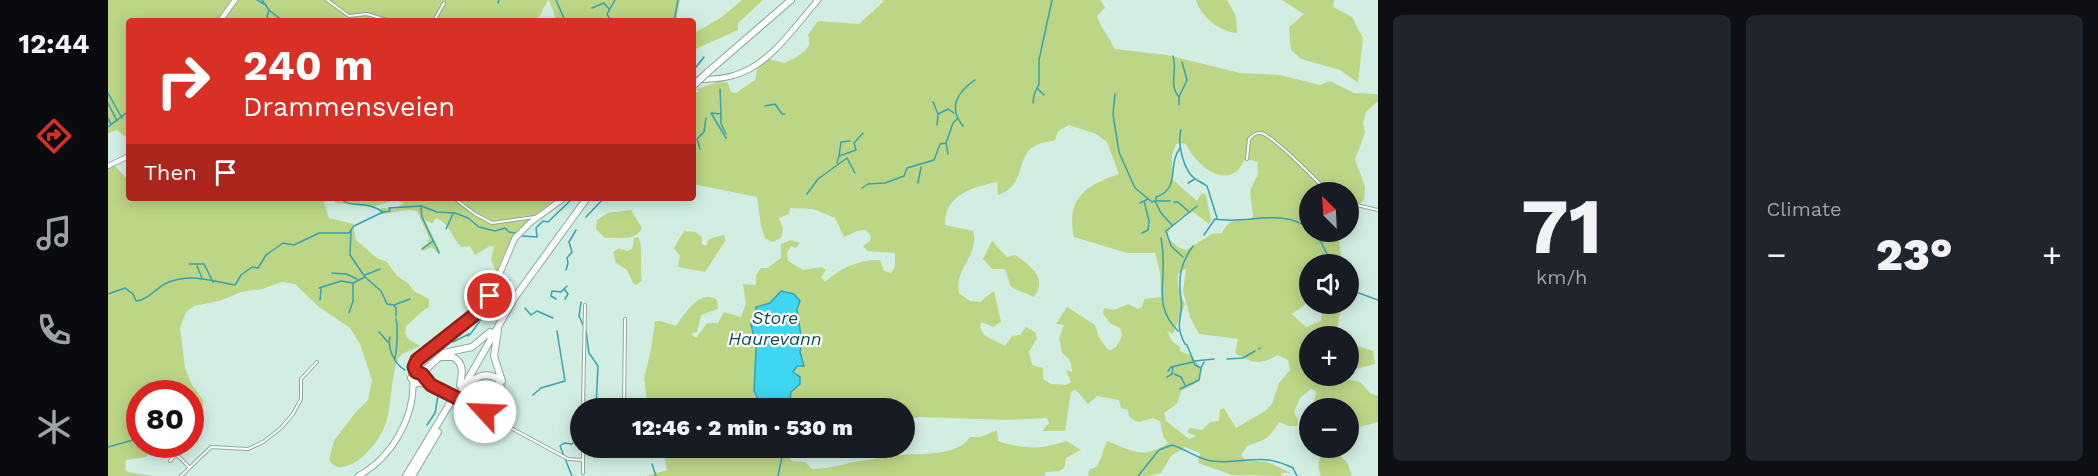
<!DOCTYPE html>
<html lang="en">
<head>
<meta charset="utf-8">
<style>
	:root { --surface:#171b24; --page:#20242c; --text:#f1f3f6; --muted:#9ea1a6; --accent:#d93025 }
	body { margin:0; font-family:"Work Sans",sans-serif; background:var(--page); color:var(--text); height:100vh; display:flex; flex-direction:column; font-size:22px; white-space:nowrap }
	* { box-sizing:border-box; margin:0 }
	p { font-size:20px; color:var(--muted) }
	.icon { flex:none; width:33px; height:33px; fill:none; stroke:currentColor; stroke-width:2; stroke-linecap:round; stroke-linejoin:round }
	.map { position:relative; flex:1; overflow:hidden }
	.drawer { display:flex; flex-direction:column; gap:15px; padding:15px; background:#0d0f14; width:720px }
	.drawer>* { flex:none }
	.banner { position:absolute; left:18px; top:18px; width:570px; height:183px; border-radius:6px; box-shadow:0 3px 15px #0003; background:#d93025; color:#fff; overflow:hidden }
	.needle { width:39px; rotate:336deg }
	.fabs { position:absolute; left:1191px; top:182px; display:grid; gap:12px }
	.fabs a { display:grid; place-items:center; width:60px; height:60px; border-radius:50%; background:var(--surface); box-shadow:0 3px 15px #0003; font-size:30px }
	.speed { position:absolute; left:18px; top:380px; display:flex; gap:12px; font-size:30px; font-weight:700; text-align:center }
	.speed>* { display:grid; place-content:center; width:78px; height:78px; border-radius:50%; background:var(--surface); box-shadow:0 3px 15px #0003; line-height:1 }
	.speed .limit { border:9px solid #d22; background:#fff; color:#111 }
	.pin { position:absolute; display:grid; place-items:center; width:51px; height:51px; color:#fff; margin:-26px; border:3px solid #fff; border-radius:50%; box-shadow:0 2px 6px #0007 }
	.me { position:absolute; width:66px; margin:-33px; rotate:295deg; stroke-linejoin:round; filter:drop-shadow(0 0 4px #0008) }
	.turn { display:flex; align-items:center; gap:21px; height:126px; padding:0 18px; font-size:27px }
	.turn .icon { width:78px; height:78px; stroke-width:2.5 }
	.turn b { display:block; font-size:42px; line-height:51px }
	.then { display:flex; align-items:center; height:57px; padding:0 18px; background:#0003; gap:12px; font-size:22px }
	.big { font-size:45px; font-weight:800; line-height:1.1 }
	.drawer .card { flex:1; display:flex; flex-direction:column; justify-content:center; gap:9px; min-width:0; padding:0 21px; border-radius:9px; background:var(--page) }
	.drawer .dial { align-items:center; gap:0 }
	.dial b { font-size:78px; line-height:1 }
	.heat { display:flex; justify-content:space-between; align-items:center; font-size:33px; direction:ltr }
	.drawer .tiles { flex:1; display:grid; gap:15px; grid-template-columns:repeat(2,1fr) }
	.trip { position:absolute; left:462px; top:398px; width:345px; height:60px; border-radius:30px; background:var(--surface); box-shadow:0 3px 15px #0003; font-weight:800; line-height:60px; text-align:center }
	main { display:flex; flex:1; min-height:0 }
	.tab-bar { display:flex; flex-direction:column; width:108px; justify-content:space-around; align-items:center; background:#090b0e; color:var(--muted) }
	.tab-bar .icon { width:42px; height:42px }
	.tab-bar .on { color:var(--accent) }
	.tab-bar b { font-size:27px; color:var(--text) }
	.map>svg:first-child { display:block }
</style>
</head>
<body>
<main>
<nav class="tab-bar">
<b>12:44</b>
<svg class="icon on" aria-label="directions" viewBox="0 0 24 24"><path d="M12 3l9 9-9 9-9-9zM9 14v-3h6M13 9l2 2-2 2"/></svg>
<svg class="icon" aria-label="music" viewBox="0 0 24 24"><path d="M9 18V5l10-2v13"/><circle cx="6" cy="18" r="3"/><circle cx="16" cy="16" r="3"/></svg>
<svg class="icon" aria-label="phone" viewBox="0 0 24 24"><path d="M5 4h4l2 5-3 2q2 4 5 5l2-3 5 2v4C11 20 4 13 5 4z"/></svg>
<svg class="icon" aria-label="climate" viewBox="0 0 24 24"><path d="M12 3v18M4 7l16 10M4 17L20 7"/></svg>
</nav>
<div class="map">
<svg width="1270" height="476" viewBox="0 0 1270 476">
	<rect width="100%" height="100%" fill="#d2eee2"/>
	<path fill="#bcd686" fill-rule="evenodd" d="M0,0H440L429,21H21V98L19,108L21,104V134L16,136L9,130L0,133Z
		M441,0H572L568,21H449Z
		M634,0H655L630,23V30L585,50V34L614,17Z
		M774,0H993L997,8L989,16C993,28 1001,37 1007,49L1059,55L1132,73L1172,75L1212,85L1222,81L1246,93L1270,94V101L1258,112L1255,123L1257,133L1247,160L1257,186L1256,200L1251,204L1241,201L1240,192H1202V231H1230L1234,264H1202V303H1233C1233,314 1227,326 1232,336H1202V375H1235L1236,379L1252,382L1262,393L1270,396V422L1251,427L1241,423L1240,408H1210L1206,403L1208,391L1203,389L1192,398L1186,412L1190,420L1189,426H1181L1171,422C1158,442 1159,438 1139,446L1133,455L1137,460L1160,462L1183,473H1174L1173,476L1124,475L1090,463L1092,453L1077,447L1063,456L1053,473L1040,476H980L982,469L989,467L999,441C1025,451 1035,460 1060,443L1055,436L1052,421L1045,418L1030,422L1021,417L1020,410L1013,408L1011,400L989,396L980,404L970,392L966,390L963,392L957,431H934L941,423L939,418L900,420L813,417L797,419L796,408H681L683,392L692,383V377L685,371L689,366H696L692,352L693,344L689,309L692,301L689,296L673,291L662,303L648,307L643,328L648,349L646,395L652,406L646,408H540L536,378L543,350L547,321H553L568,326C576,315 592,287 609,300L610,309L593,315L589,332L583,334L588,338L599,323H610L616,312L633,317L638,304L635,284L648,285V275L653,268H659L673,258V244L683,240L692,243L688,248L683,246L679,253L680,261L695,270L714,267L718,270L713,277L717,282C732,268 752,259 772,260L776,271L783,273L787,266V253L759,251L755,246L762,241L763,236L758,230L749,231L736,237L727,218L705,209L682,208L681,214L671,218L675,229L673,238L664,242L657,238L653,226L649,197L585,184V93L592,91L587,90L612,81L620,83L623,92L628,93L647,80L650,66L661,59L677,63C689,56 706,51 700,35L710,21L751,24L775,2ZM961,125L988,134L999,142L1011,174C976,186 958,199 966,237L1019,253H1047L1052,272L1053,297L1036,299L1034,307L1030,309L1020,304L1006,310L996,308L995,314L1002,323L1012,328L1014,336L1008,347L1003,350L999,349L991,337L987,325L959,307L948,324L956,325L951,338L954,353C961,358 964,362 964,372L958,370L963,382L958,385L943,384L935,379V368L924,365L921,352L929,338L927,332L918,327L912,335L904,336L897,346L876,335L872,328L873,322L885,327L893,322L886,291L872,302L862,301L851,293C846,269 872,254 865,231L837,225C836,195 865,187 889,182L890,195C918,186 908,158 925,147C930,143 941,142 947,140L950,131ZM1074,143L1078,144C1085,160 1110,186 1129,171C1133,168 1134,162 1138,159L1149,162L1150,174L1142,191L1145,216L1143,219C1130,219 1120,219 1114,233L1104,234L1078,250L1070,247L1058,236C1066,223 1070,216 1085,212L1101,224L1103,220L1098,195L1094,193L1089,201L1064,179V155L1068,144ZM1078,268L1075,291L1082,317L1091,334L1130,339L1127,353C1143,363 1152,366 1169,355L1180,360L1182,370L1171,383L1164,404L1157,411L1128,428L1116,408L1112,410L1111,421L1102,422L1094,430L1082,428L1079,432L1088,436L1081,439L1058,421L1056,413L1069,404L1073,391L1092,381L1094,369L1084,356L1072,351V347L1064,341L1059,331L1065,334L1077,304C1071,294 1069,286 1070,274ZM1198,304H1207L1214,309L1213,321L1198,327L1184,314Z
		M1088,0H1119L1128,16L1129,33C1112,32 1093,17 1088,0Z
		M1174,0H1226L1225,7L1244,17L1255,38L1250,83L1232,70L1193,59L1183,50L1181,27L1196,14Z
		M6,165L18,178L21,177V198H223L216,202L221,218L245,224L248,240L269,258L279,262L289,276L300,283L306,291L321,299V307C311,312 306,320 298,326L297,333L300,339L312,346L294,354L290,359C278,391 289,419 263,448C257,455 250,462 241,465C231,469 227,468 221,460L226,441L247,413L260,400L264,380L252,344L242,328L211,307L187,284L174,282L154,289L133,292L111,301L86,306L78,312L72,328L77,368L84,385L95,400V424L83,426L82,393H32V444H48L38,457L18,460L17,469L20,472L44,476H0V169Z
		M224,198H450C415,223 404,232 388,273L383,259L386,247L382,246L367,255L362,246L353,247C343,236 343,225 328,218L325,223L317,221L332,251L331,254L324,247L315,251L313,248L320,243L321,238L309,211C298,208 286,213 274,214L271,211L274,208L287,209L296,203L287,200L264,207L228,203Z
		M523,210L534,228C527,242 511,237 497,238L488,229L489,220L500,213Z
		M576,231L587,232L594,237V244L598,246L601,239L616,235L617,241L597,272L570,267L572,256L566,248Z
		M530,237C536,246 531,268 534,281L528,285L525,283L519,270L508,263L505,252L511,248L519,251L524,249L526,238Z
		M884,241L899,257L907,255C923,265 940,279 926,297L903,287L897,269H884L875,259Z
		M1240,343L1265,351L1267,364L1241,371Z
		M889,430L890,441C912,449 936,450 958,441L973,450L958,458L956,468L952,471L938,472L936,476H538L559,470L554,447H678V453L684,461L697,462L704,469C726,469 746,460 768,459L763,447H768L776,457L782,459L780,447L786,448L791,455C812,453 849,457 862,437H873Z
		M1223,449L1239,462L1244,476H1213C1208,465 1210,453 1223,449Z"/>
	<path fill="#3ed6f2" stroke="#35a2b5" stroke-width="1.5" d="M673,291L686,294L692,301L689,309L694,344L692,352L696,366H689L685,372L692,377V384L683,392L681,408H646L652,404L646,391L648,349L643,324L647,315L648,307L662,303Z"/>
	<g fill="none" stroke-linecap="round" stroke-linejoin="round">
		<path stroke="#35a2b5" stroke-width="1.5" d="M149,0L158,5
			M154,0L161,10L175,21
			M448,0L457,21
			M390,3L391,0
			M484,8L496,3L501,9
			M161,11L159,16L161,21
			M503,21L499,14L507,0
			M566,21L570,0
			M1065,56C1070,69 1060,85 1071,97
			M585,71L596,57
			M612,89L613,114
			M930,89L936,95
			M0,93L14,118
			M585,94L587,100
			M1007,94L1005,114L1011,152L1027,188L1044,202L1047,201L1053,213L1064,225
			M825,102L830,114
			M0,103L9,121
			M925,103L926,95L931,84V60L944,0
			M1071,105V97L1079,80L1074,62
			M657,106L667,104L674,114H677
			M603,113L613,114V124L618,134
			M603,113L618,138
			M0,118L3,125
			M829,125L830,114L840,109L846,113
			M855,126C840,108 849,92 867,80
			M0,127L21,111
			M1073,130C1069,142 1075,164 1082,174C1087,180 1093,182 1099,186L1109,218
			M838,143L840,154
			M592,149L589,139L596,132L598,118
			M731,156L733,142L742,141
			M729,163L731,156L748,150L746,143L755,133
			M810,183L813,167
			M1080,183L1087,179
			M754,188L760,184L777,183L796,176L799,168L826,160L832,144L838,143L845,123L849,119
			M699,194L710,179L739,158L747,173
			M231,198C246,210 256,199 275,212L282,211L281,208L313,206L329,212L347,213L360,218L371,227L387,231L397,228L401,232L407,233
			M1048,200V197C1073,189 1059,165 1072,148
			M1048,201H1062
			M1066,202H1070L1080,211
			M1032,203L1040,199
			M313,208L314,217L331,253
			M478,217L496,198
			M338,229L345,214
			M243,230L242,255L257,277L273,291L279,304L286,305L288,308V316
			M1203,231L1213,242L1224,264
			M1034,233L1040,230L1041,221L1036,201
			M1096,235L1107,219C1139,225 1174,207 1202,229
			M414,236L429,237L428,228L435,221L440,222L465,198
			M1053,238C1054,244 1055,251 1055,257C1057,286 1046,307 1070,331
			M1085,246C1072,264 1070,278 1073,299C1076,319 1065,321 1077,344L1079,345L1087,365L1093,368
			M314,249L325,241
			M1075,257L1063,246L1058,231L1089,206
			M81,264H96L105,282
			M89,266L94,278
			M458,270L460,263L459,258L464,252L461,242L468,230
			M224,273L238,274L249,279
			M257,275L272,269
			M211,288L233,281L245,283
			M456,289L460,294L457,299
			M1240,289L1270,300
			M0,294L17,288L25,294L28,301C41,300 49,286 61,282C84,273 102,281 127,285L133,275L144,267L150,268L158,255L175,243L186,245L211,233H241L246,226L275,212
			M448,299L443,296L444,291L453,292L459,286
			M212,300L213,289
			M473,302L471,316L476,327
			M286,305L302,299
			M417,308L423,315L429,311L445,318
			M241,313L245,301V283L257,277
			M478,331L481,353L490,366L488,408
			M271,332L280,342
			M360,336C375,323 385,288 402,280
			M282,337C279,348 287,365 297,370
			M345,342L361,334
			M1151,349L1152,348
			M287,358C289,349 290,327 288,319
			M1119,359L1135,358L1147,351
			M1087,361L1106,359
			M311,367L324,356
			M1060,371L1063,367L1085,362
			M1066,374L1073,377L1077,385
			M1059,377L1064,374L1065,367
			M1072,389L1091,380L1093,368L1096,362
			M425,395L433,388L457,381L449,331
			M319,425L327,413L330,396
			M0,447L32,438
			M544,464L548,476
			M464,476L452,446L456,443L464,444L469,439V425L472,422
			M670,476L676,447
			M1030,476L1051,450L1064,445C1078,449 1091,460 1104,461C1135,465 1152,451 1185,468L1189,476"/>
		<defs>
			<path id="minor" d="M219,0L241,16L259,14L282,21
				M326,21L336,3
				M1139,159L1141,139C1144,136 1148,132 1153,133C1165,135 1209,181 1220,192
				M346,198L367,214L384,223L427,217
				M1240,203L1270,210
				M475,408L477,305
				M516,408L517,319
				M392,420L401,427L460,459L475,460
				M75,447L68,454L81,467
				M475,447V473
				M475,449L504,450L515,447
				M62,461L68,454
				M73,476L103,447L140,449L155,442L173,428L185,414L193,399V379L209,362"/>
			<path id="secondary" d="M112,21L127,0
				M0,166L21,156"/>
			<path id="primary" d="M585,80C599,79 613,80 627,75C662,65 687,26 710,0
				M305,374V363L371,311L382,296L407,238L423,222L456,198
				M250,476C282,459 306,420 305,382"/>
			<path id="trunk" d="M601,71L683,0
				M390,330L386,356L394,381
				M334,357H345C357,364 354,374 352,385
				M312,372L315,376V381L307,384L303,378L306,373L317,370L336,353L364,347L382,332
				M313,383C334,387 363,404 379,419
				M358,386C368,377 377,371 390,379L395,393L389,407L379,416V421L383,425L389,423L391,420L390,415L385,412
				M351,395L407,297L479,198
				M298,476L341,405
				M304,476L330,432"/>
		</defs>
		<use href="#minor" stroke="#8da89d" stroke-width="4"/>
		<use href="#secondary" stroke="#8da89d" stroke-width="6"/>
		<use href="#primary" stroke="#8da89d" stroke-width="7"/>
		<use href="#trunk" stroke="#8da89d" stroke-width="8"/>
		<use href="#minor" stroke="#fff" stroke-width="2"/>
		<use href="#secondary" stroke="#fff" stroke-width="4.5"/>
		<use href="#primary" stroke="#fff" stroke-width="5"/>
		<use href="#trunk" stroke="#fff" stroke-width="6"/>
		<defs>
			<path id="trunk-bridge" d="M585,86L601,71
				M341,405L347,394"/>
		</defs>
		<use href="#trunk-bridge" stroke="#8da89d" stroke-width="8" stroke-linecap="butt"/>
		<use href="#trunk-bridge" stroke="#fff" stroke-width="6"/>
	</g>
	<g fill="none" stroke-linecap="round" stroke-linejoin="round">
		<defs>
			<path id="route" d="M377,412L323,385L314,374L308,372L306,367L309,360L365,316L382,296"/>
		</defs>
		<use href="#route" stroke="#8d1f18" stroke-width="15"/>
		<use href="#route" stroke="#d93025" stroke-width="10"/>
	</g>
	<g text-anchor="middle" stroke-width="4.5" stroke-linejoin="round" paint-order="stroke">
		<g font-size="18" font-style="italic" fill="#094b57" stroke="#fff">
			<text x="667" y="324">Store<tspan x="667" dy="21">Haurevann</tspan></text>
		</g>
	</g>
</svg>
<div class="fabs">
<a><svg class="needle" viewBox="-14 -14 28 28"><path d="M0-13l5 13h-10z" fill="#e53935"/><path d="M0 13l5-13h-10z" fill="#9ea1a6"/></svg></a>
<a><svg class="icon" aria-label="sound" viewBox="0 0 24 24"><path d="M4 9h4l5-4v14l-5-4H4zM17 9q2 3 0 6"/></svg></a>
<a>+</a>
<a>−</a>
</div>
<div class="speed"><div class="limit">80</div></div>
<div class="pin" style="left:382px;top:296px;background:#d93025"><svg class="icon" aria-label="arrive" viewBox="0 0 24 24"><path d="M6 21V4h12l-3 4 3 4H6"/></svg></div>
<svg class="me" style="left:377px;top:412px" viewBox="-20 -20 40 40"><circle r="19" fill="#fff"/><path d="M0-13L10 11 0 6-10 11z" fill="#d93025"/></svg>
<div class="trip">12:46 · 2 min · 530 m</div>
<div class="banner">
<div class="turn"><svg class="icon" aria-label="right" viewBox="0 0 24 24"><path d="M7 20v-9h11M14 6l5 5-5 5"/></svg><div><b>240 m</b>Drammensveien</div></div>
<div class="then">Then<svg class="icon" aria-label="arrive" viewBox="0 0 24 24"><path d="M6 21V4h12l-3 4 3 4H6"/></svg></div>
</div>
</div>
<section class="drawer">
<div class="tiles">
<div class="card dial"><b>71</b><p>km/h</p></div>
<div class="card"><p>Climate</p>
<div class="heat"><a>−</a><b class="big">23°</b><a>+</a></div>
</div>
</div>
</section>
</main>
</body>
</html>
